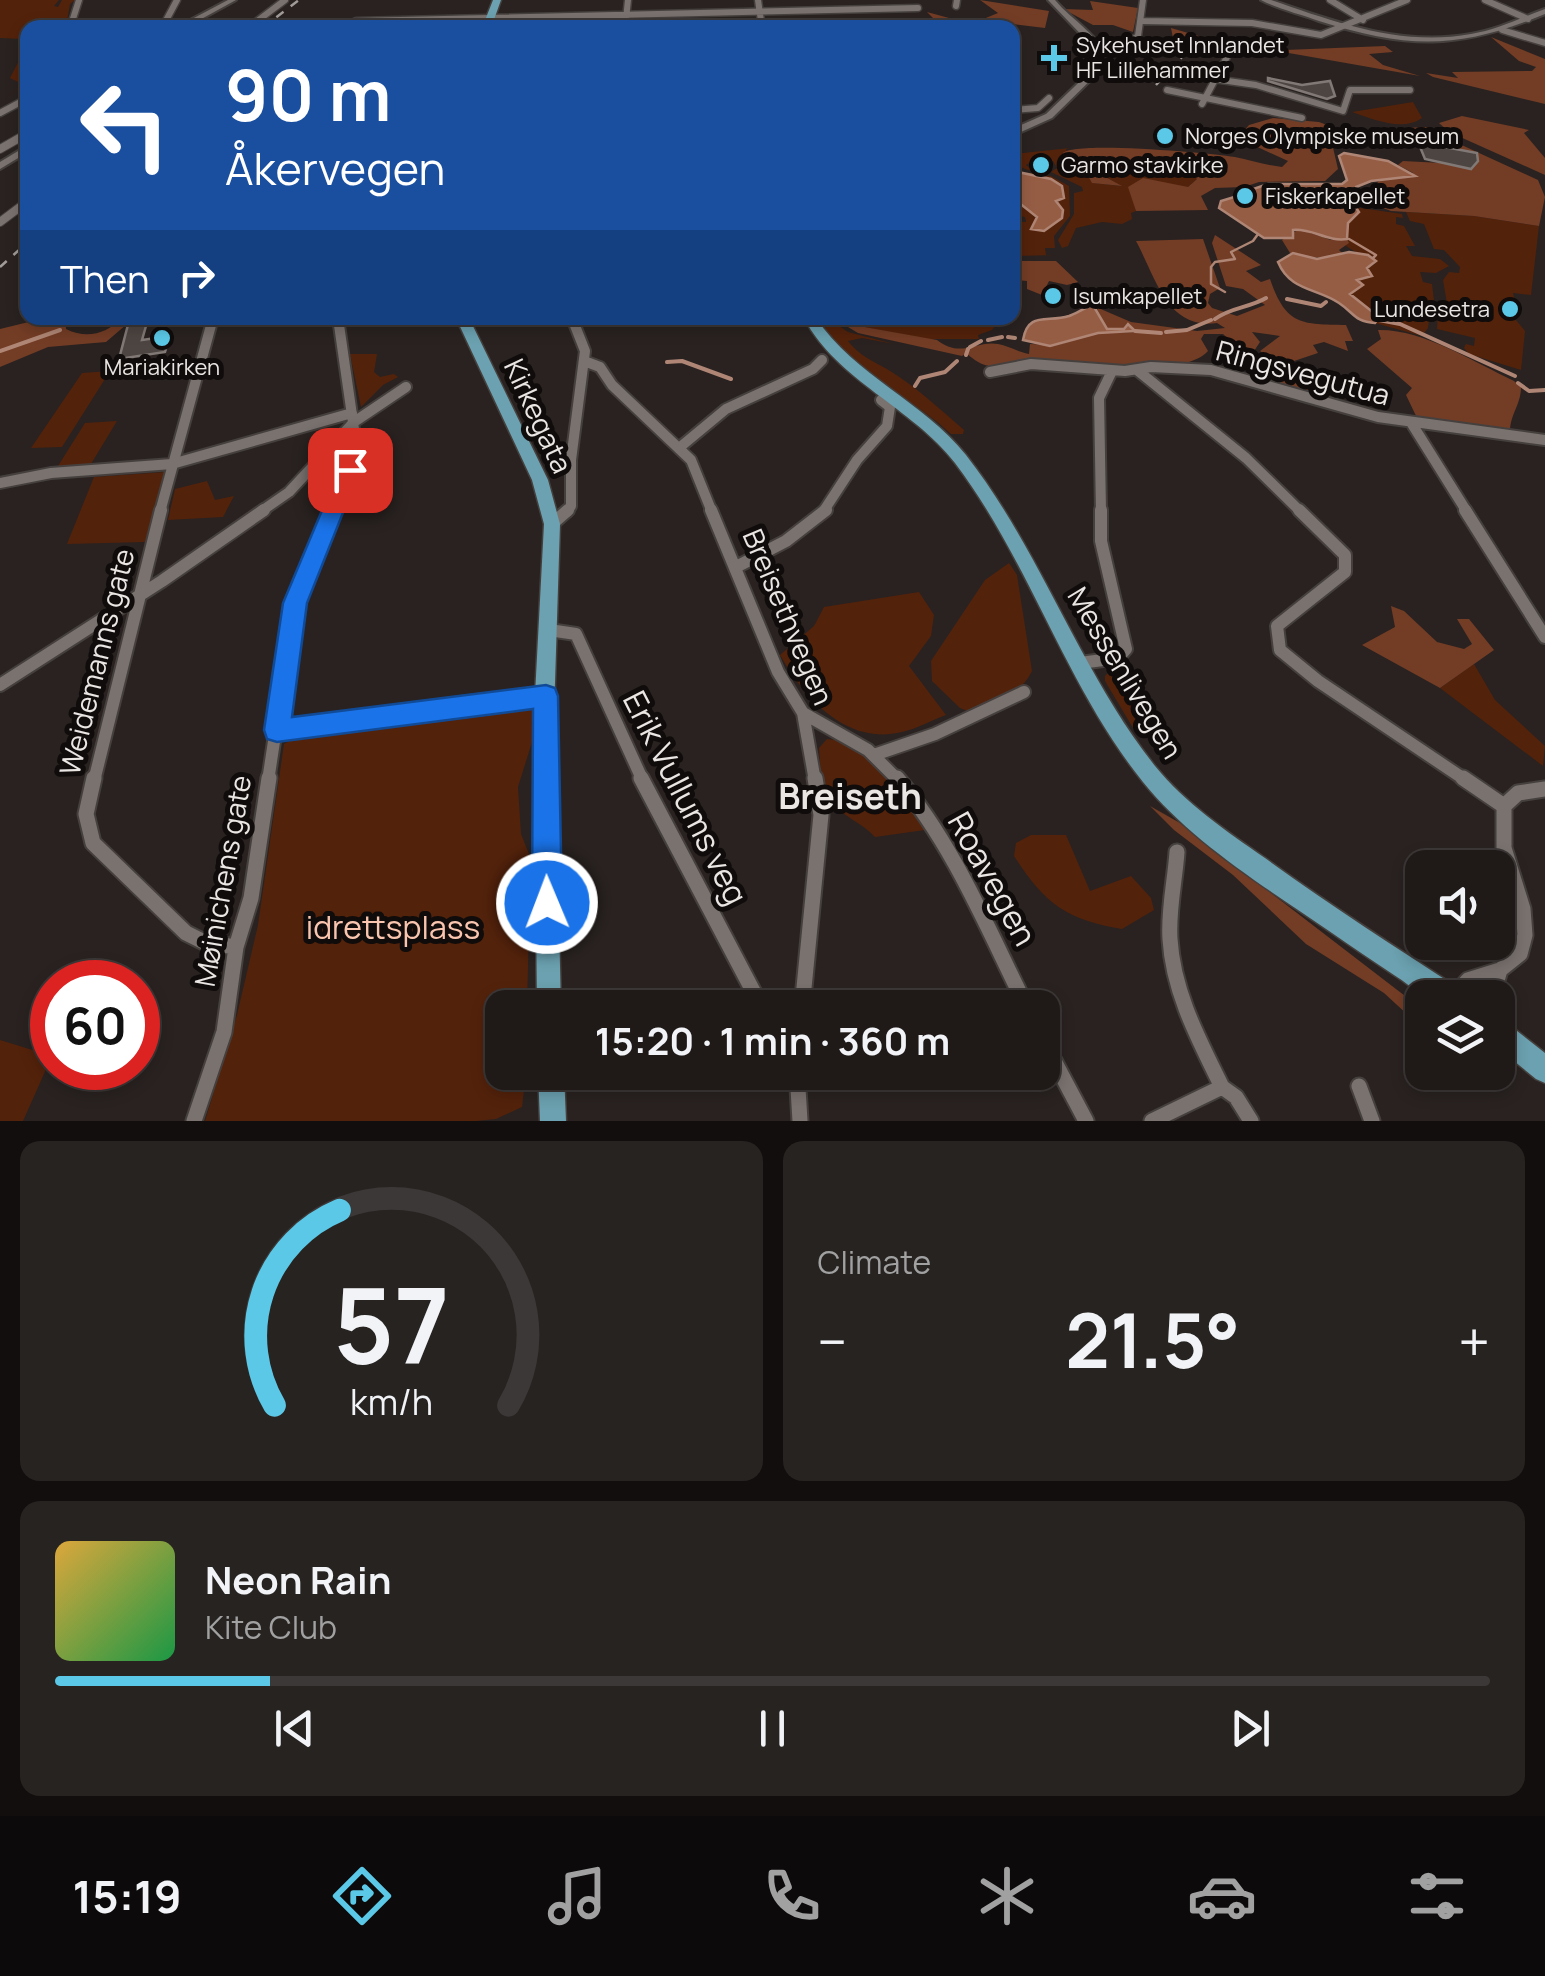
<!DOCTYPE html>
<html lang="en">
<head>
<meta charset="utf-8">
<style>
	:root { --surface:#1f1a18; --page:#272321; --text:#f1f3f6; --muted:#a1a1a2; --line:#3c3837; --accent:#5ac8e6 }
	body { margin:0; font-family:Manrope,sans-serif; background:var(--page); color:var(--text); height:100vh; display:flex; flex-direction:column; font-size:38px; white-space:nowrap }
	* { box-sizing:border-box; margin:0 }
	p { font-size:32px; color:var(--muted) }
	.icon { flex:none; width:55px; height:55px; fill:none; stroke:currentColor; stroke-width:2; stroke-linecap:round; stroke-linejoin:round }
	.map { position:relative; height:1121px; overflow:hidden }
	.drawer { display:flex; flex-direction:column; gap:20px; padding:20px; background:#110e0d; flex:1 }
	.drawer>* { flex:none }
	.hud { position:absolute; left:20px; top:20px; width:1000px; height:305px; border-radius:20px; box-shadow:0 5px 15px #0003,0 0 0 2px var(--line); background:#1a4fa0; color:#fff; overflow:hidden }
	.fabs { position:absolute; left:1405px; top:850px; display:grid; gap:20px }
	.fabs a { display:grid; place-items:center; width:110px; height:110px; border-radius:20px; background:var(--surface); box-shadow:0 5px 15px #0003,0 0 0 2px var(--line); font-size:50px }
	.speed { position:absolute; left:30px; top:960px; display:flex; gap:20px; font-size:50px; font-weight:700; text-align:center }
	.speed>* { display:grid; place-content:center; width:130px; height:130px; border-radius:50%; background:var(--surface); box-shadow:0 5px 15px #0003,0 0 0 2px var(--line); line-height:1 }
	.speed .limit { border:15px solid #d22; background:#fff; color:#111 }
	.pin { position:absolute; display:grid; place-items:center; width:85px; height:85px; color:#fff; margin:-42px; border-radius:20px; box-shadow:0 5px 15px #0006 }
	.me { position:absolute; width:110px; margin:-55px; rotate:359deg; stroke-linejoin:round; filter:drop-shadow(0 0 8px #0008) }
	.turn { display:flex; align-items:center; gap:35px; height:210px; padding:0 40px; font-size:45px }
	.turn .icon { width:130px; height:130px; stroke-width:2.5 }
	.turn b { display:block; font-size:70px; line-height:85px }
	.then { display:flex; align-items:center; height:95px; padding:0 40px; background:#0003; gap:20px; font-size:38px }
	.big { font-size:75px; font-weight:700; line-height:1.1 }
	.drawer .widget { flex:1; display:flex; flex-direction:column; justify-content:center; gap:15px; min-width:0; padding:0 35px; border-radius:20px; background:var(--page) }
	.drawer .dial { align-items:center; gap:0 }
	.dial svg { height:260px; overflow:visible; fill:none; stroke:var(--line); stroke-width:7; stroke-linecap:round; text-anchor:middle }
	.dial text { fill:var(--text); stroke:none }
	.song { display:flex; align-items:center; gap:30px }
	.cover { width:120px; height:120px; border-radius:15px; background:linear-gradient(135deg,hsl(40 70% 55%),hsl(140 70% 35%)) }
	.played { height:10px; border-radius:5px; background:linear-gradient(90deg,var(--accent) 15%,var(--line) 15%) }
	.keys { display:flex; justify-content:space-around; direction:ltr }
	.heat { display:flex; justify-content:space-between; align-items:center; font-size:55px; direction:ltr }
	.drawer .tiles { flex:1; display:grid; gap:20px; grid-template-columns:1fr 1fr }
	.widget:last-child { grid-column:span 2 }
	.trip { position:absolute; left:485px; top:990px; width:575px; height:100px; border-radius:20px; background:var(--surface); box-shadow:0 5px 15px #0003,0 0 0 2px var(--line); font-weight:700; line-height:100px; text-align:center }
	.tabs { display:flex; height:160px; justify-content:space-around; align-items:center; background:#0c0a0a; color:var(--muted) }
	.tabs .icon { width:70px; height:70px }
	.tabs .on { color:var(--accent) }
	.tabs b { font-size:45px; color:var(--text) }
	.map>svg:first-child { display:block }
</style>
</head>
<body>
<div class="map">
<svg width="1545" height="1121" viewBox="0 0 1545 1121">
	<rect width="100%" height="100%" fill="#292220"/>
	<path fill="#53220b" d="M0,0H59L54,6L58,7L62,0H75L70,4L66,27L28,28L27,80L0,104L22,84L10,78L26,47L22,39L0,38Z
		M620,18L619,27L492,28L495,20Z
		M1413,102L1422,118C1402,132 1373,119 1352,112Z
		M1070,148L1066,149L1071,162L1085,170L1093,183L1121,186L1097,173C1123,159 1174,161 1197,179L1188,187L1131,192L1136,211L1131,213L1132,219L1122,224L1102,222L1076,228L1068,246L1062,248L1058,240L1074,214V193L1083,191L1082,187L1051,172L1057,168L1053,161H1033L1026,165L1033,171C1022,168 1013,166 1013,154Z
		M1013,171L1051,176L1069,186L1070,216L1054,236L1055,248H1045L1046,255H1057L1013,256V222H1026L1025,217L1013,215L1012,198L1035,213V223L1048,228L1054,225L1056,199H1062L1050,179Z
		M1354,207L1402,214L1403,218L1396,217V224L1404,226L1415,246H1406L1412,256L1440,259L1449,266L1436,273L1420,272L1423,282L1432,284L1434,301L1403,304L1430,313L1428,328L1422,336L1375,323L1379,320L1350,294L1362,286L1357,280L1368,277L1367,268L1375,264L1346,246L1348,224L1356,217Z
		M1406,212L1474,216L1539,226L1531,295L1513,293L1516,306L1502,304L1505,313L1511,314L1525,331L1521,370L1469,354L1464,348L1466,344L1474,346L1475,338L1437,329L1438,313L1449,315L1443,280L1449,272L1459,273L1460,267L1444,250L1434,249L1424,224L1410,221Z
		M820,318H827L848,332L894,344L862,338L848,341C859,355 872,361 887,369C914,385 941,410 964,430L963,434H951C915,399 838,363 820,318Z
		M847,318H1001L992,330L978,335L979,339H927L859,326Z
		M350,354H377L374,372L380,377L394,374L398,377L383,385L361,407Z
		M110,371L62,447L31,448L82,373Z
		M117,421L91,464L58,466L85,423Z
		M166,472L145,542L67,544L94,477Z
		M207,481L215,500L234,496L223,517L168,520L175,489Z
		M1009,563L1017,575L1032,671C1020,696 995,702 970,712L960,708L932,681L931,661L985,580Z
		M919,592L934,615L931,636L909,666L946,715C932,720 917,729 902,732C847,746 804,698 780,655L814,626L824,607Z
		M1474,664L1495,700L1545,746L1543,766L1440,688Z
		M1115,666L1127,672L1135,705L1136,733L1105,681V676Z
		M527,703L534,712L532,742L518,787L521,834L529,854L530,886L527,1007L502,1008V1072L526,1073L522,1107L496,1119L476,1121H205L237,1015L258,925L284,744L306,732Z
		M827,739C869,742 902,799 925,830L875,837C862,823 843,816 831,803C821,791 820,763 819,748Z
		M1031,835H1066L1090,891L1131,876L1151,898L1154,910L1122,929C1066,920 1044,903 1014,856L1016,843Z
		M0,1040L52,1056L23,1121H0Z"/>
	<path fill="#733c25" d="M980,0L1049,11L1045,28L1013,24L997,28L930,25L936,21L927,12L971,24L998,13Z
		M1090,1L1138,8L1133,32L1113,25H1093L1063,9L1093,10Z
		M1171,28L1209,39L1225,37L1285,50L1385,46L1393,52L1369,54L1383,65L1420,76L1283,52L1187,41L1173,38Z
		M1491,37L1545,59V104L1433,77L1426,73L1458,78L1452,72L1532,71L1536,67L1519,61Z
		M1462,116L1529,130L1524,133L1545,158V175L1449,132L1439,123Z
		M1273,118L1319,122L1365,139H1331L1338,169L1325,181L1259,182L1244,187L1215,188L1201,196L1208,210L1136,211L1128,187L1143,178L1188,187L1197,179C1176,161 1120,158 1098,173L1122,186L1092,183L1085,170L1064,158L1063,153C1076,141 1208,153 1235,157C1250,160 1265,165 1282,167L1288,161L1253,145L1254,139L1243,132L1249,125Z
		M1430,127L1442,136L1538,180L1545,197L1539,226L1474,216L1391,211L1367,202L1361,192L1372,189L1379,181L1413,173L1398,165L1403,161L1461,164L1449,145L1370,138L1365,134L1379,129Z
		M1299,229L1331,240L1347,239L1349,243L1339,250L1343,254C1323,261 1310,257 1290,253L1282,240Z
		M1215,235L1261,265L1246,271L1261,282L1270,279C1286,326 1302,324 1346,325L1353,341H1345L1348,351L1324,342L1313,345L1318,353L1291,362L1309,391L1298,392L1242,375L1248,374L1253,355L1277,363L1260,351L1280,336L1252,332L1260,342L1254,351L1244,353L1223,334H1204L1201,339L1208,351C1182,381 1069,360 1027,361C1015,361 1002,369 989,366C978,364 971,357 966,353L962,356L858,333L833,318H847L859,326L937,340C961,359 976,340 998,344C1009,346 1018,352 1029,354L1030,344L1057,345L1098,333L1135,332L1126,325L1124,329H1107L1096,307L1131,322L1197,331L1225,328L1217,323C1167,330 1156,278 1136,241L1203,239L1220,288L1210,294L1208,303L1212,308L1237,316L1265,305L1243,289L1226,286L1212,243Z
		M1017,261H1056L1078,282L1067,285L1049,281L1042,295L1027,289V281L1015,280Z
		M45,318H65L66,329C88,340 106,333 123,318H134L106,342L48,347L0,367V329Z
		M1378,330C1423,329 1474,362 1514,381L1521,387C1521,405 1510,414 1510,432L1418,420L1406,395L1412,388L1367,349L1381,339Z
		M1391,606L1404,611L1437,642L1464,649L1472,644L1457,619H1469L1494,650L1440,688L1362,645L1395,627Z
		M1150,806L1180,823L1422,1009V1028L1384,993L1306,944L1233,875L1174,830Z"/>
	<path fill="#965d45" stroke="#af8675" stroke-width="2.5" d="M1344,153L1388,161L1415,176L1371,181L1356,187L1351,200L1359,212L1348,223L1347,239C1327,242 1312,228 1293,230V238H1264L1219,208L1221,201L1234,197L1253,201L1255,196L1250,190L1268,184H1342L1347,180L1339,156Z
		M1013,171L1051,179L1062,186L1064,198L1056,201L1063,210L1062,218L1044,231L1031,229L1037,217L1013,198Z
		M1349,252L1368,255L1376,261L1367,268L1372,276L1357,280L1363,285L1350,294L1379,317L1375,323C1355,322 1354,313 1339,303C1317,288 1290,291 1278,262L1293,253L1317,259Z
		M1093,305L1107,329H1124L1128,324L1135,331L1098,333L1050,346L1023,340C1028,311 1047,323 1069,316C1077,313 1084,308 1093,305Z"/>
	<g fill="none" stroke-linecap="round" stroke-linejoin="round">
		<path stroke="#af8675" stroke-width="2.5" d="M1349,239L1376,255L1373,258
			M1225,292L1211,284V267L1215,262L1235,259L1231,252L1253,241L1258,234
			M1287,299L1292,300
			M1263,300L1266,298"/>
		<path stroke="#af8675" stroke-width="4" d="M1287,299L1321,306L1326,302
			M1215,319C1231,307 1249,308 1266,298
			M1379,320L1400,324L1515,376
			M1135,331L1161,333
			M1166,332L1187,330L1211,320
			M1008,337L1015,338
			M988,340L1002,337
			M970,347L981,341
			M0,351L60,330
			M966,355L968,349
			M667,362L682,361L731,379
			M1518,383L1529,391L1545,390
			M915,386L920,378L945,372L957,361"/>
	</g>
	<path fill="#4d4542" stroke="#817976" stroke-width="2.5" d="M1268,78L1302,85L1330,81L1335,96L1327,99L1268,81Z
		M1418,142L1477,153L1478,161L1471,169L1425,159Z
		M148,319L142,340L170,336L165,352L119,359L129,321Z"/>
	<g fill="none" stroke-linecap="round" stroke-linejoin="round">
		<defs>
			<path id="minor-far4" d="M758,0L762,28
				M1330,0L1363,20
				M1485,0L1528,19
				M956,6L957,0
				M1143,21L1252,23L1321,35L1407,0
				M70,28L79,0
				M162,28L177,0
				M248,28L285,0
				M341,28L356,21L918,8
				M625,28L628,0
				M1502,30L1545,43
				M1099,47L1124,45L1138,36L1143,0
				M1214,79L1256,85L1343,111L1350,90H1410
				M1167,90L1302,118
				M1202,104L1227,57
				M1012,110L1038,108L1049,98
				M0,113L28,98"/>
			<path id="minor-far3" d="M0,149L28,133
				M0,222L28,201"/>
			<path id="minor-far2" d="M584,361L600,367L612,385L691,460L712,512
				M1137,370L1246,458L1301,512
				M990,372L1031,364L1125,371L1151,367L1211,370L1378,417L1545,440
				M1412,424L1467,512
				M679,448L726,409L813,369L822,360
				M0,483L51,473L172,464L352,413
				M160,512L213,318
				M260,512L289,492L354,422L406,387
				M333,512L351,469L356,443L338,318
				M567,512L571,506V460L585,351L572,318
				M823,512L857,460L887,426L890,407L881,400
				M1101,512L1099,398L1112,371"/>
			<path id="minor-far1" d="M711,510L778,672L803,713L815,781
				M1299,510L1345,555V572L1277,626L1280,650L1318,681L1467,781
				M1465,510L1545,637
				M552,524L568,510
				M736,567L786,541L826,510
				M549,630L576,634L643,781
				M1080,663L1118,658L1126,649L1101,541V510
				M0,685L162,581L264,510
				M803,713L868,750L899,781
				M277,730L546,696
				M874,755L935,734L1024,692
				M94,781L161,510
				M268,781L295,603L334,510"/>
			<path id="minor" d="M94,778L86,814L93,843L186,933L206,943L236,947
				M641,778L762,1008
				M897,778C954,845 988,930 1027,1008
				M1463,778L1504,806
				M1452,998L1468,980L1500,970L1520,954L1525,935L1523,909L1504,848V806L1518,793L1545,789
				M1492,998L1500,970
				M802,1008L821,815L815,778
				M1042,1038L1086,1121
				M797,1072L800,1121
				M1359,1086L1372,1121
				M1222,1087L1236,1097L1251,1121
				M194,1121L224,1032L236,947L251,898L269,778
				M1152,1121L1222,1087C1199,1040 1173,992 1170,939C1168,910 1175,881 1177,852"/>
			<path id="tertiary" d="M228,0H236L185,28H175Z
				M1048,0H1055C1072,21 1103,36 1107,64L1052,118L1012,136V129L1046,114L1099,63L1094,48Z
				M1261,0H1271C1335,22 1402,47 1471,34C1497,30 1520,18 1545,9V14C1458,50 1408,49 1319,21C1300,14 1278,9 1261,0Z
				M28,145V152L0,169V162Z"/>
			<path id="primary" d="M493,0H501L491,28H482Z
				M456,318H469L548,480L560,524L554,714L561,1008H537L534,714L544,524L532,480Z
				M804,318H816C855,376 923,401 966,455C1041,551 1079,670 1155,766C1185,803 1226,831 1265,858C1328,904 1394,946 1460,989L1463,998C1452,998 1436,1000 1426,996C1415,991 1404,981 1394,975C1373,961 1352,947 1332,933C1268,889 1191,842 1143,782C1065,685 1030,562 955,463C912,407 837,381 804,318Z
				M1498,1019L1507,1023L1545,1053V1083L1536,1079L1498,1048Z
				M538,1072H564L566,1121H540Z"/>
		</defs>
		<use href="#minor-far4" stroke="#45403e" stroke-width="9"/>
		<use href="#minor-far3" stroke="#45403e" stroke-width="10"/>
		<use href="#minor-far2" stroke="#45403e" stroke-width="14"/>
		<use href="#minor-far1" stroke="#45403e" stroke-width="16"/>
		<use href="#minor" stroke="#45403e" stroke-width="19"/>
		<use href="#tertiary" stroke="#45403e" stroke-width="4"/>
		<use href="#primary" stroke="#45403e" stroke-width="3"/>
		<use href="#minor-far4" stroke="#7a726f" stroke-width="6"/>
		<use href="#minor-far3" stroke="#7a726f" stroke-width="8"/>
		<use href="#minor-far2" stroke="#7a726f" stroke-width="10"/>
		<use href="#minor-far1" stroke="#7a726f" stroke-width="12"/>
		<use href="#minor" stroke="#7a726f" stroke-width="15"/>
		<use href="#tertiary" fill="#7a726f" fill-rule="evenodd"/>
		<use href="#primary" fill="#6ba1b0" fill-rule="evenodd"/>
		<path stroke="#a19c9a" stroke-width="2.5" stroke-dasharray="9 9" stroke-linecap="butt" d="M262,28L299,0
			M1156,85L1182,57
			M0,267L28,242"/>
	</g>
	<path fill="#1a73e8" stroke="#114b97" stroke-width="2.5" d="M350,463L360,470L307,603L292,717L546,685L555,688L558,696L562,903L557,914L547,918L536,914L532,903L533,709L277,742L267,739L264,730L283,603L339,470Z"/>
	<g fill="#5ac8e6" stroke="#0f0c0b" stroke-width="4">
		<path d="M1049 43h10v10h10v10h-10v10h-10v-10h-10v-10h10z"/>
		<circle cx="1165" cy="136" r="10"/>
		<circle cx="1041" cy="165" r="10"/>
		<circle cx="1245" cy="196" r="10"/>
		<circle cx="1053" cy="296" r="10"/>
		<circle cx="1510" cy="309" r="10"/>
		<circle cx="162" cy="338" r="10"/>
	</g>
	<g text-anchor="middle" stroke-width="10" stroke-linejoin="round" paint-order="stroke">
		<g font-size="22" fill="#eae6e4" stroke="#0f0c0b" text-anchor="start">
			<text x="1076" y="53">Sykehuset Innlandet<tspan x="1076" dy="25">HF Lillehammer</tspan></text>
			<text x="1185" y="144">Norges Olympiske museum</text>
			<text x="1061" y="173">Garmo stavkirke</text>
			<text x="1265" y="204">Fiskerkapellet</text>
			<text x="1073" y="304">Isumkapellet</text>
			<text x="1490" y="317" text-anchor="end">Lundesetra</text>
			<text x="162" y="375" text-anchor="middle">Mariakirken</text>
		</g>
		<g font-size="28" fill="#eae6e4" stroke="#0f0c0b">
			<text transform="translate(1303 373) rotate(15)" y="10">Ringsvegutua</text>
			<text transform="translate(538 416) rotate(65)" y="10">Kirkegata</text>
			<text transform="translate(788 617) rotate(67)" y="10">Breisethvegen</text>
			<text transform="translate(97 662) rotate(-76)" y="10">Weidemanns gate</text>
			<text transform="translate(1125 673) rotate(59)" y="10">Messenlivegen</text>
			<text transform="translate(223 881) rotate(-80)" y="10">Møinichens gate</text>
		</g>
		<g font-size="32" fill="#eae6e4" stroke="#0f0c0b">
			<text transform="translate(685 798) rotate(63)" y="11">Erik Vullums veg</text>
			<text transform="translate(992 879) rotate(61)" y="11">Roavegen</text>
		</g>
		<g font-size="32" fill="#fac5af" stroke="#0f0c0b">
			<text x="393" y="939">idrettsplass</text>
		</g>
		<g font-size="35" font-weight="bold" fill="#eae6e4" stroke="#0f0c0b">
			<text x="850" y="809">Breiseth</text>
		</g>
	</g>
</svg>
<div class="fabs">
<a><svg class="icon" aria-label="sound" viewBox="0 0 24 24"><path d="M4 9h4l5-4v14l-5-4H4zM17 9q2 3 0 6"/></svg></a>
<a><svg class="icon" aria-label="layers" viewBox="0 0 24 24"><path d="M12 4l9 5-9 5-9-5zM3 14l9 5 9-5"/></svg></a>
</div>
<div class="speed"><div class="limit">60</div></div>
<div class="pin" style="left:350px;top:470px;background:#d93025"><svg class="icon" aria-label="arrive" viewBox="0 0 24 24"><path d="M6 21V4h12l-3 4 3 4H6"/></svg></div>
<svg class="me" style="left:547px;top:903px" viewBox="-20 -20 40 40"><circle r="17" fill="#1a73e8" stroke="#fff" stroke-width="3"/><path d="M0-11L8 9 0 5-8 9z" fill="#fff"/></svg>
<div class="trip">15:20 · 1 min · 360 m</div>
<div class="hud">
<div class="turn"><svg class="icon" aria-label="left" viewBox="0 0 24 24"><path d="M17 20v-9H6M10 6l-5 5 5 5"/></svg><div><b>90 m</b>Åkervegen</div></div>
<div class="then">Then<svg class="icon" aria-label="right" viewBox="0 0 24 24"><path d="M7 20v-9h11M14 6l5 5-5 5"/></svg></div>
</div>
</div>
<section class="drawer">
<div class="tiles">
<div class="widget dial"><svg viewBox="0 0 100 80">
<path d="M14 69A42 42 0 1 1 86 69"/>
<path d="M14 69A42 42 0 0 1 34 9" stroke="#5ac8e6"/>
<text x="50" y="56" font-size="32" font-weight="700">57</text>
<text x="50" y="72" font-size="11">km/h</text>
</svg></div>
<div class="widget"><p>Climate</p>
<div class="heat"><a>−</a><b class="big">21.5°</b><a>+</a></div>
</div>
<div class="widget">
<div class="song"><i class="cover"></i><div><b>Neon Rain</b><p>Kite Club</p></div></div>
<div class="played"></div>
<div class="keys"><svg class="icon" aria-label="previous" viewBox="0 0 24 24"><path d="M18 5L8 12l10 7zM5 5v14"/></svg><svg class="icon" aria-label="pause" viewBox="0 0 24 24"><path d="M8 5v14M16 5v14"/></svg><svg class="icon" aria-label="next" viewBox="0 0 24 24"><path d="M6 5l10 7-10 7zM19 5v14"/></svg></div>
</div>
</div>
</section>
<nav class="tabs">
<b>15:19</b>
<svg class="icon on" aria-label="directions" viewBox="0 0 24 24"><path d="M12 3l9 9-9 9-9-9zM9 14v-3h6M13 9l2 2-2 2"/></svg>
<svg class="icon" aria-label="music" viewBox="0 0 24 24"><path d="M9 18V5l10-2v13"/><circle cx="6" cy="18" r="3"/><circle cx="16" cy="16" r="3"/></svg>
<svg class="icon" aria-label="phone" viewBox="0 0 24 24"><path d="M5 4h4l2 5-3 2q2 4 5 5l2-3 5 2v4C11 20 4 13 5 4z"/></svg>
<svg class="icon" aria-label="climate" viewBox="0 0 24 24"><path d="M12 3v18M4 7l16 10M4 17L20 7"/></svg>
<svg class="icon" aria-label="car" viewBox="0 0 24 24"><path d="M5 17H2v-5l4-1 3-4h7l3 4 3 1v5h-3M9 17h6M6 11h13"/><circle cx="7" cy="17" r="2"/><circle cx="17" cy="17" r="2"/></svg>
<svg class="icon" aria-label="filters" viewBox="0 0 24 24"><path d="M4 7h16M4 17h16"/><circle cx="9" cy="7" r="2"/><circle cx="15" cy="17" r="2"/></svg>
</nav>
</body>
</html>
